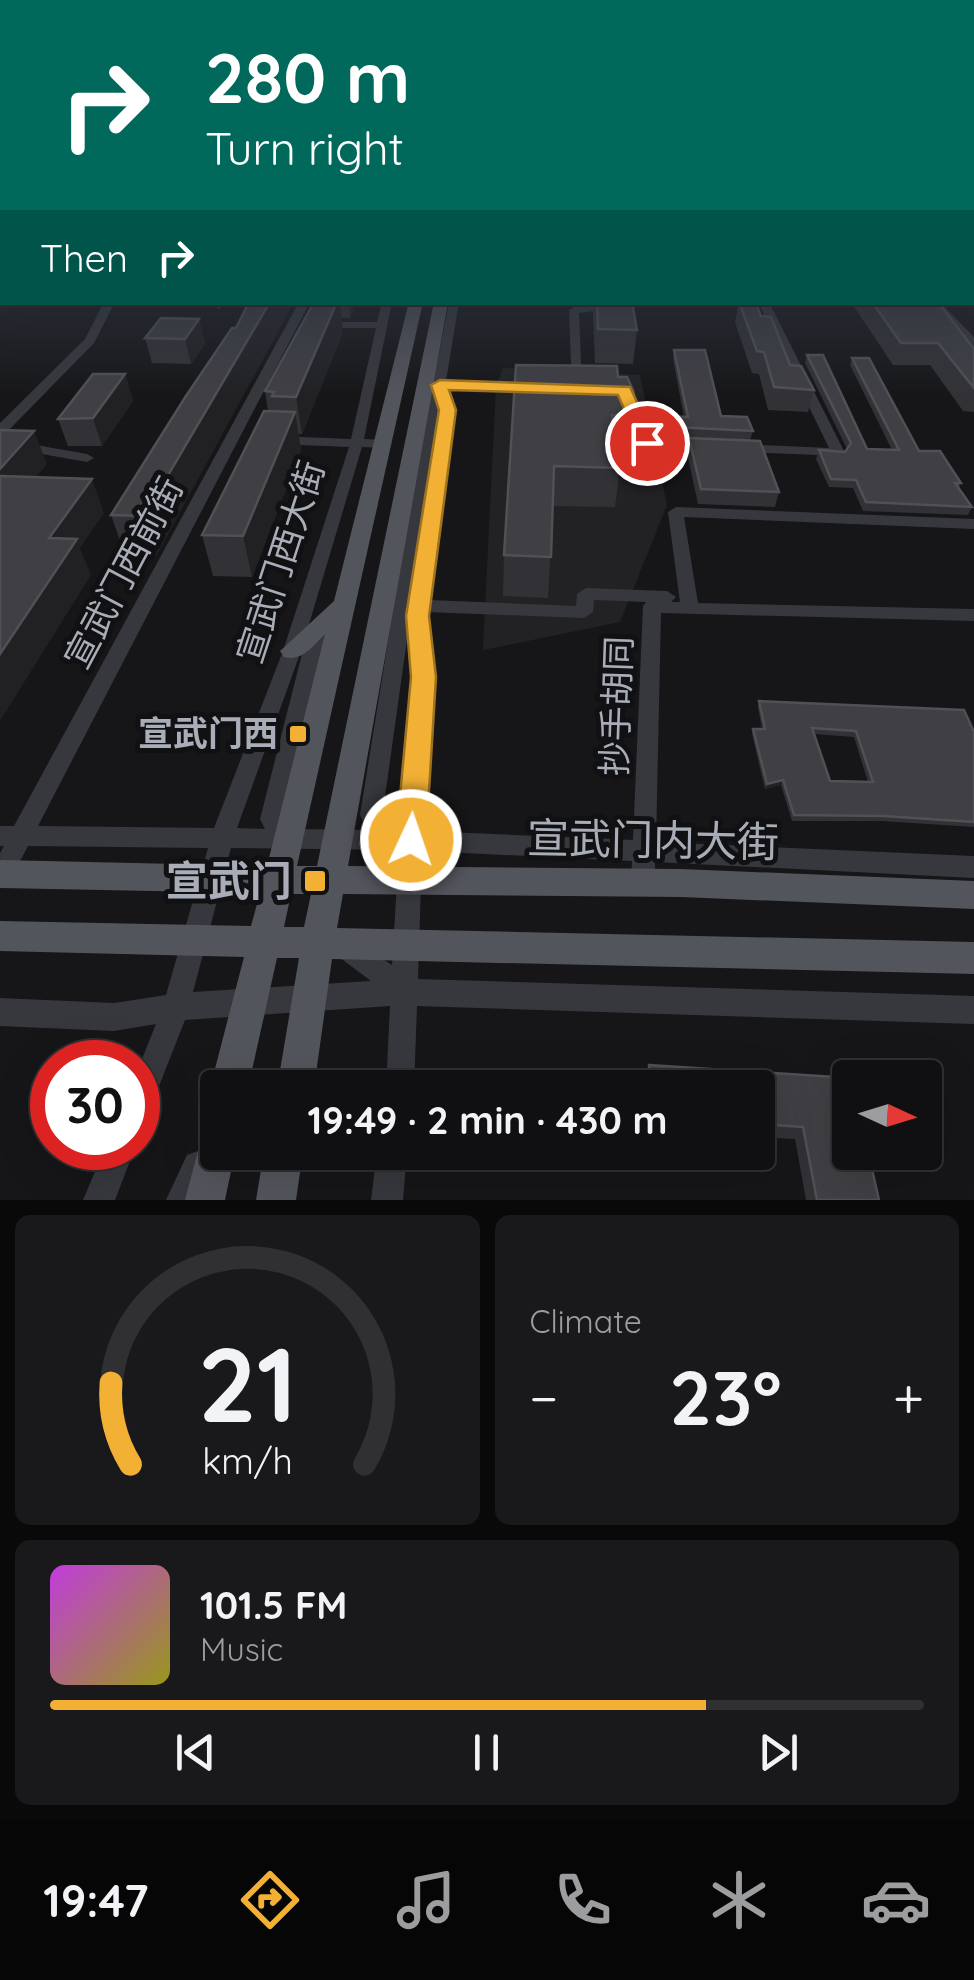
<!DOCTYPE html>
<html lang="en">
<head>
<meta charset="utf-8">
<style>
	:root { --surface:#101012; --page:#19191b; --text:#f1f3f6; --muted:#9c9d9f; --line:#303032; --accent:#f2b134 }
	body { margin:0; font-family:Quicksand,"Noto Sans SC",sans-serif; background:var(--page); color:var(--text); height:100vh; display:flex; flex-direction:column; font-size:38px; white-space:nowrap }
	* { box-sizing:border-box; margin:0 }
	p { font-size:32px; color:var(--muted) }
	.icon { flex:none; width:55px; height:55px; fill:none; stroke:currentColor; stroke-width:2; stroke-linecap:round; stroke-linejoin:round }
	.map { position:relative; height:1200px; overflow:hidden }
	.sheet { display:flex; flex-direction:column; gap:15px; padding:15px; background:#09090a; flex:1 }
	.sheet>* { flex:none }
	.guide { position:absolute; left:0px; top:0px; width:975px; height:305px; box-shadow:0 10px 40px #0002,0 0 0 2px var(--line); background:#00695c; color:#fff; overflow:hidden }
	.needle { width:65px; rotate:94deg }
	.controls { position:absolute; left:832px; top:1060px; display:grid; gap:20px }
	.controls a { display:grid; place-items:center; width:110px; height:110px; border-radius:10px; background:var(--surface); box-shadow:0 10px 40px #0002,0 0 0 2px var(--line); font-size:50px }
	.speed { position:absolute; left:30px; top:1040px; display:flex; gap:20px; font-size:50px; font-weight:700; text-align:center }
	.speed>* { display:grid; place-content:center; width:130px; height:130px; border-radius:50%; background:var(--surface); box-shadow:0 10px 40px #0002,0 0 0 2px var(--line); line-height:1 }
	.speed .limit { border:15px solid #d22; background:#fff; color:#111 }
	.pin { position:absolute; display:grid; place-items:center; width:85px; height:85px; color:#fff; margin:-42px; border:5px solid #fff; border-radius:50%; box-shadow:0 2px 10px #0007 }
	.me { position:absolute; width:110px; margin:-55px; rotate:3deg; stroke-linejoin:round; filter:drop-shadow(0 0 8px #0008) }
	.turn { display:flex; align-items:center; gap:35px; height:210px; padding:0 40px; font-size:45px }
	.turn .icon { width:130px; height:130px; stroke-width:2.5 }
	.turn b { display:block; font-size:70px; line-height:85px }
	.then { display:flex; align-items:center; height:95px; padding:0 40px; background:#0003; gap:20px; font-size:38px }
	.big { font-size:75px; font-weight:800; line-height:1.1 }
	.sheet .tile { flex:1; display:flex; flex-direction:column; justify-content:center; gap:15px; min-width:0; padding:0 35px; border-radius:15px; background:var(--page) }
	.sheet .dial { align-items:center; gap:0 }
	.dial svg { height:260px; overflow:visible; fill:none; stroke:var(--line); stroke-width:7; stroke-linecap:round; text-anchor:middle }
	.dial text { fill:var(--text); stroke:none }
	.song { display:flex; align-items:center; gap:30px }
	.cover { width:120px; height:120px; border-radius:15px; background:linear-gradient(135deg,hsl(290 70% 55%),hsl(60 70% 35%)) }
	.played { height:10px; border-radius:5px; background:linear-gradient(90deg,var(--accent) 75%,var(--line) 75%) }
	.keys { display:flex; justify-content:space-around; direction:ltr }
	.heat { display:flex; justify-content:space-between; align-items:center; font-size:55px; direction:ltr }
	.sheet .tiles { flex:1; display:grid; gap:15px; grid-template-columns:1fr 1fr }
	.tile:last-child { grid-column:span 2 }
	.trip { position:absolute; left:200px; top:1070px; width:575px; height:100px; border-radius:10px; background:var(--surface); box-shadow:0 10px 40px #0002,0 0 0 2px var(--line); font-weight:800; line-height:100px; text-align:center }
	.dock { display:flex; height:160px; justify-content:space-around; align-items:center; background:#060607; color:var(--muted) }
	.dock .icon { width:70px; height:70px }
	.dock .on { color:var(--accent) }
	.dock b { font-size:45px; color:var(--text) }
	.map>svg:first-child { display:block }
</style>
</head>
<body>
<div class="map">
<svg width="974" height="1200" viewBox="0 0 974 1200">
	<rect width="100%" height="100%" fill="#161618"/>
	<path fill="#222225" d="M503,368L640,375L667,505L620,622L483,650L496,387Z"/>
	<g fill="none" stroke-linecap="round" stroke-linejoin="round">
		<path fill="#37383d" fill-rule="evenodd" d="M2,230V237L0,238V231Z
			M0,257H2V263H0Z
			M972,260H974V266H972Z
			M104,302H115L94,343L5,434L0,435V423L85,339Z
			M215,302H226L219,309L214,306Z
			M299,302H310L38,826L214,828L283,651L349,447L276,444L269,440L276,436L351,439L376,328H320L314,325L320,322H377L382,302H392L364,439L385,440L392,444L385,448L362,447L301,651L237,828L265,829L260,819L303,650L325,618L331,616L340,622L321,651L283,817L293,829L376,830L363,822L360,815L411,499L449,302H459L446,381L534,384L540,388L534,392L445,389L444,396L449,397L454,410L428,600L576,606L577,594L586,588L667,591L676,597L671,602H680L668,512L676,507L974,519V529L684,517L698,603L974,609V621L661,613L656,842L974,856V878L655,862V882L652,890L643,893L634,890L631,882L632,861L422,851L418,979L974,996V1024L417,1006L414,1088H386L390,1006L185,1020L148,1114L138,1119V1069L156,1024L114,1031L0,1026V998L114,1003L166,995L208,848L28,846L9,882L1,885L0,853L4,846H0V826H14ZM594,600L646,602L643,606L633,840L423,831L434,677L426,612L584,618L593,612ZM409,625L414,677L401,822L383,811ZM231,848L399,850L392,965L348,936L339,939L335,948L339,957L371,981L193,992Z
			M619,302H662L579,313L582,386L572,389L569,310L574,307Z
			M758,302H769L845,453L843,456L741,452L734,448L741,444L829,448Z
			M929,302H940L974,337V347Z
			M628,397L634,401L652,439L710,442L717,446L710,450L642,446L622,401Z
			M19,442L87,454L94,458L87,462L14,449L12,446Z
			M105,1148H135L115,1200H83Z
			M198,1151L209,1155L213,1166L198,1200H166L187,1155Z
			M377,1152H407L403,1200H371Z"/>
		<path fill="#53555c" fill-rule="evenodd" d="M409,302H423L297,866H317L434,302H448L348,866L681,869L974,881V909L681,897L343,894L337,928L974,942V974L332,959L314,1088H277L299,958H277L248,1088H218V1102L210,1088L244,957L0,951V921L251,926L260,893L0,888V860L267,866L325,634C313,646 302,662 284,657L280,651L334,601ZM291,894H311L304,927H284Z
			M218,1123V1152H235L225,1200H185L204,1128Z
			M264,1152H303L296,1200H256Z"/>
	</g>
	<path fill="#323236" fill-rule="evenodd" d="M249,302H291V307L156,556L125,555L111,515L236,328Z
		M314,302H356L350,318H341L343,332L302,434H299L301,450L252,577L213,576L202,535L268,411L265,391Z
		M594,302H632L637,330L633,364L595,363L593,315Z
		M739,302L761,316L790,365L814,390L808,412L768,410L759,374L752,373L735,322Z
		M851,302H938L974,349V412L963,411L930,365H893Z
		M199,319L205,344L191,364L152,363L145,338Z
		M674,350L721,416L753,431L750,440L672,436L670,426L671,416L684,417L673,359Z
		M807,355L867,449L892,450L850,365L852,358L919,451L961,483L959,488L972,507L968,515L863,511L853,488L829,487L816,459L819,450L845,452L847,449L805,363Z
		M516,365L618,377L638,416L633,454L618,453L620,468L615,507L553,506L548,598L503,596L504,555Z
		M125,374L133,401L102,446H68L58,419Z
		M689,438L779,492L775,507L698,504L687,453Z
		M759,701L974,732V827L881,821H792L781,785L765,789L752,734L753,729H762L758,707ZM814,734L854,737L868,782L830,781Z
		M649,1065L850,1078L879,1200H806L795,1139L758,1137V1088H646L645,1079Z"/>
	<path fill="#212124" d="M270,302H291V307L156,556L144,516Z
		M337,302H340L343,332L302,434L296,397Z
		M349,302H356L350,318Z
		M199,319L205,344L191,364L185,339Z
		M125,374L133,401L102,446L93,418Z
		M295,412L301,450L252,577L243,536Z
		M34,431L47,464L9,510L0,489V469Z
		M92,479L104,513L80,548L91,575L0,721V654L49,538Z
		M783,780L781,785L765,789L767,784Z"/>
	<path fill="#3f3f44" stroke="#4f5156" stroke-width="2.5" fill-rule="evenodd" d="M249,302H270L144,516L111,515L186,396L232,328H236Z
		M314,302H337L296,397L272,396L274,392L265,391Z
		M597,302H632L637,330L598,329Z
		M739,302L757,306L761,316L771,317L790,365L801,366L814,390L774,387L764,352L757,351Z
		M872,302H938L974,349V388L938,343H901Z
		M161,318L199,319L185,339L145,338Z
		M674,350H705L721,416L747,417L753,431L673,427L671,416L688,417Z
		M807,355H823L867,449L899,450L852,358H869L919,451H940L961,483H955L972,507L866,502L856,480L831,479L819,450L845,452L851,443Z
		M516,365L617,366L618,377H627L633,390L638,416L612,415L620,468L554,466L551,557L504,555Z
		M93,374H125L93,418L58,419Z
		M264,411L295,412L243,536L202,535Z
		M0,430L34,431L0,469Z
		M689,438L760,441L779,492L701,489Z
		M0,476L92,479L49,538L77,539L0,654Z
		M759,701L964,710L974,732V822L884,816L794,815L783,780L767,784L753,729H765ZM812,728L856,731L873,782L830,781Z
		M649,1065L850,1078V1152H868L879,1200H817L803,1127L758,1124V1088H651Z"/>
	<linearGradient id="sky" x2="0" y2="1"><stop stop-color="#0c0c0d"/><stop offset="0.58" stop-color="#363c48"/><stop offset="1" stop-color="#363c48" stop-opacity="0"/></linearGradient>
	<rect width="974" height="397" fill="url(#sky)"/>
	<path fill="#f2b134" stroke="#9d7322" stroke-width="2.5" d="M440,380L630,387L656,443L654,447H641L618,395L449,390L456,410L429,616L436,677L426,840L422,849L411,853L400,849L396,840L411,677L406,616L439,410L431,385Z"/>
	<g fill="#f2b134" stroke="#111113" stroke-width="4">
		<rect x="288" y="724" width="20" height="20" rx="5"/>
		<rect x="303" y="869" width="24" height="24" rx="5"/>
	</g>
	<g text-anchor="middle" stroke-width="10" stroke-linejoin="round" paint-order="stroke">
		<g font-size="35" fill="#a8adb8" stroke="#111113">
			<text transform="translate(281 562) rotate(-72)" y="12">宣武门西大街</text>
			<text transform="translate(124 573) rotate(-62)" y="12">宣武门西前街</text>
			<text transform="translate(617 706) rotate(-88)" y="12">抄手胡同</text>
		</g>
		<g font-size="35" font-weight="bold" fill="#a8adb8" stroke="#111113" text-anchor="end">
			<text x="278" y="746">宣武门西</text>
		</g>
		<g font-size="42" fill="#a8adb8" stroke="#111113">
			<text transform="translate(653 840) rotate(1)" y="15">宣武门内大街</text>
		</g>
		<g font-size="42" font-weight="bold" fill="#a8adb8" stroke="#111113" text-anchor="end">
			<text x="292" y="896">宣武门</text>
		</g>
	</g>
</svg>
<div class="controls">
<a><svg class="needle" viewBox="-14 -14 28 28"><path d="M0-13l5 13h-10z" fill="#e53935"/><path d="M0 13l5-13h-10z" fill="#9c9d9f"/></svg></a>
</div>
<div class="speed"><div class="limit">30</div></div>
<div class="pin" style="left:647px;top:443px;background:#d93025"><svg class="icon" aria-label="arrive" viewBox="0 0 24 24"><path d="M6 21V4h12l-3 4 3 4H6"/></svg></div>
<svg class="me" style="left:411px;top:840px" viewBox="-20 -20 40 40"><circle r="17" fill="#f2b134" stroke="#fff" stroke-width="3"/><path d="M0-11L8 9 0 5-8 9z" fill="#fff"/></svg>
<div class="trip">19:49 · 2 min · 430 m</div>
<div class="guide">
<div class="turn"><svg class="icon" aria-label="right" viewBox="0 0 24 24"><path d="M7 20v-9h11M14 6l5 5-5 5"/></svg><div><b>280 m</b>Turn right</div></div>
<div class="then">Then<svg class="icon" aria-label="right" viewBox="0 0 24 24"><path d="M7 20v-9h11M14 6l5 5-5 5"/></svg></div>
</div>
</div>
<section class="sheet">
<div class="tiles">
<div class="tile dial"><svg viewBox="0 0 100 80">
<path d="M14 69A42 42 0 1 1 86 69"/>
<path d="M14 69A42 42 0 0 1 8 44" stroke="#f2b134"/>
<text x="50" y="56" font-size="32" font-weight="700">21</text>
<text x="50" y="72" font-size="11">km/h</text>
</svg></div>
<div class="tile"><p>Climate</p>
<div class="heat"><a>−</a><b class="big">23°</b><a>+</a></div>
</div>
<div class="tile">
<div class="song"><i class="cover"></i><div><b>101.5 FM</b><p>Music</p></div></div>
<div class="played"></div>
<div class="keys"><svg class="icon" aria-label="previous" viewBox="0 0 24 24"><path d="M18 5L8 12l10 7zM5 5v14"/></svg><svg class="icon" aria-label="pause" viewBox="0 0 24 24"><path d="M8 5v14M16 5v14"/></svg><svg class="icon" aria-label="next" viewBox="0 0 24 24"><path d="M6 5l10 7-10 7zM19 5v14"/></svg></div>
</div>
</div>
</section>
<nav class="dock">
<b>19:47</b>
<svg class="icon on" aria-label="directions" viewBox="0 0 24 24"><path d="M12 3l9 9-9 9-9-9zM9 14v-3h6M13 9l2 2-2 2"/></svg>
<svg class="icon" aria-label="music" viewBox="0 0 24 24"><path d="M9 18V5l10-2v13"/><circle cx="6" cy="18" r="3"/><circle cx="16" cy="16" r="3"/></svg>
<svg class="icon" aria-label="phone" viewBox="0 0 24 24"><path d="M5 4h4l2 5-3 2q2 4 5 5l2-3 5 2v4C11 20 4 13 5 4z"/></svg>
<svg class="icon" aria-label="climate" viewBox="0 0 24 24"><path d="M12 3v18M4 7l16 10M4 17L20 7"/></svg>
<svg class="icon" aria-label="car" viewBox="0 0 24 24"><path d="M5 17H2v-5l4-1 3-4h7l3 4 3 1v5h-3M9 17h6M6 11h13"/><circle cx="7" cy="17" r="2"/><circle cx="17" cy="17" r="2"/></svg>
</nav>
</body>
</html>
